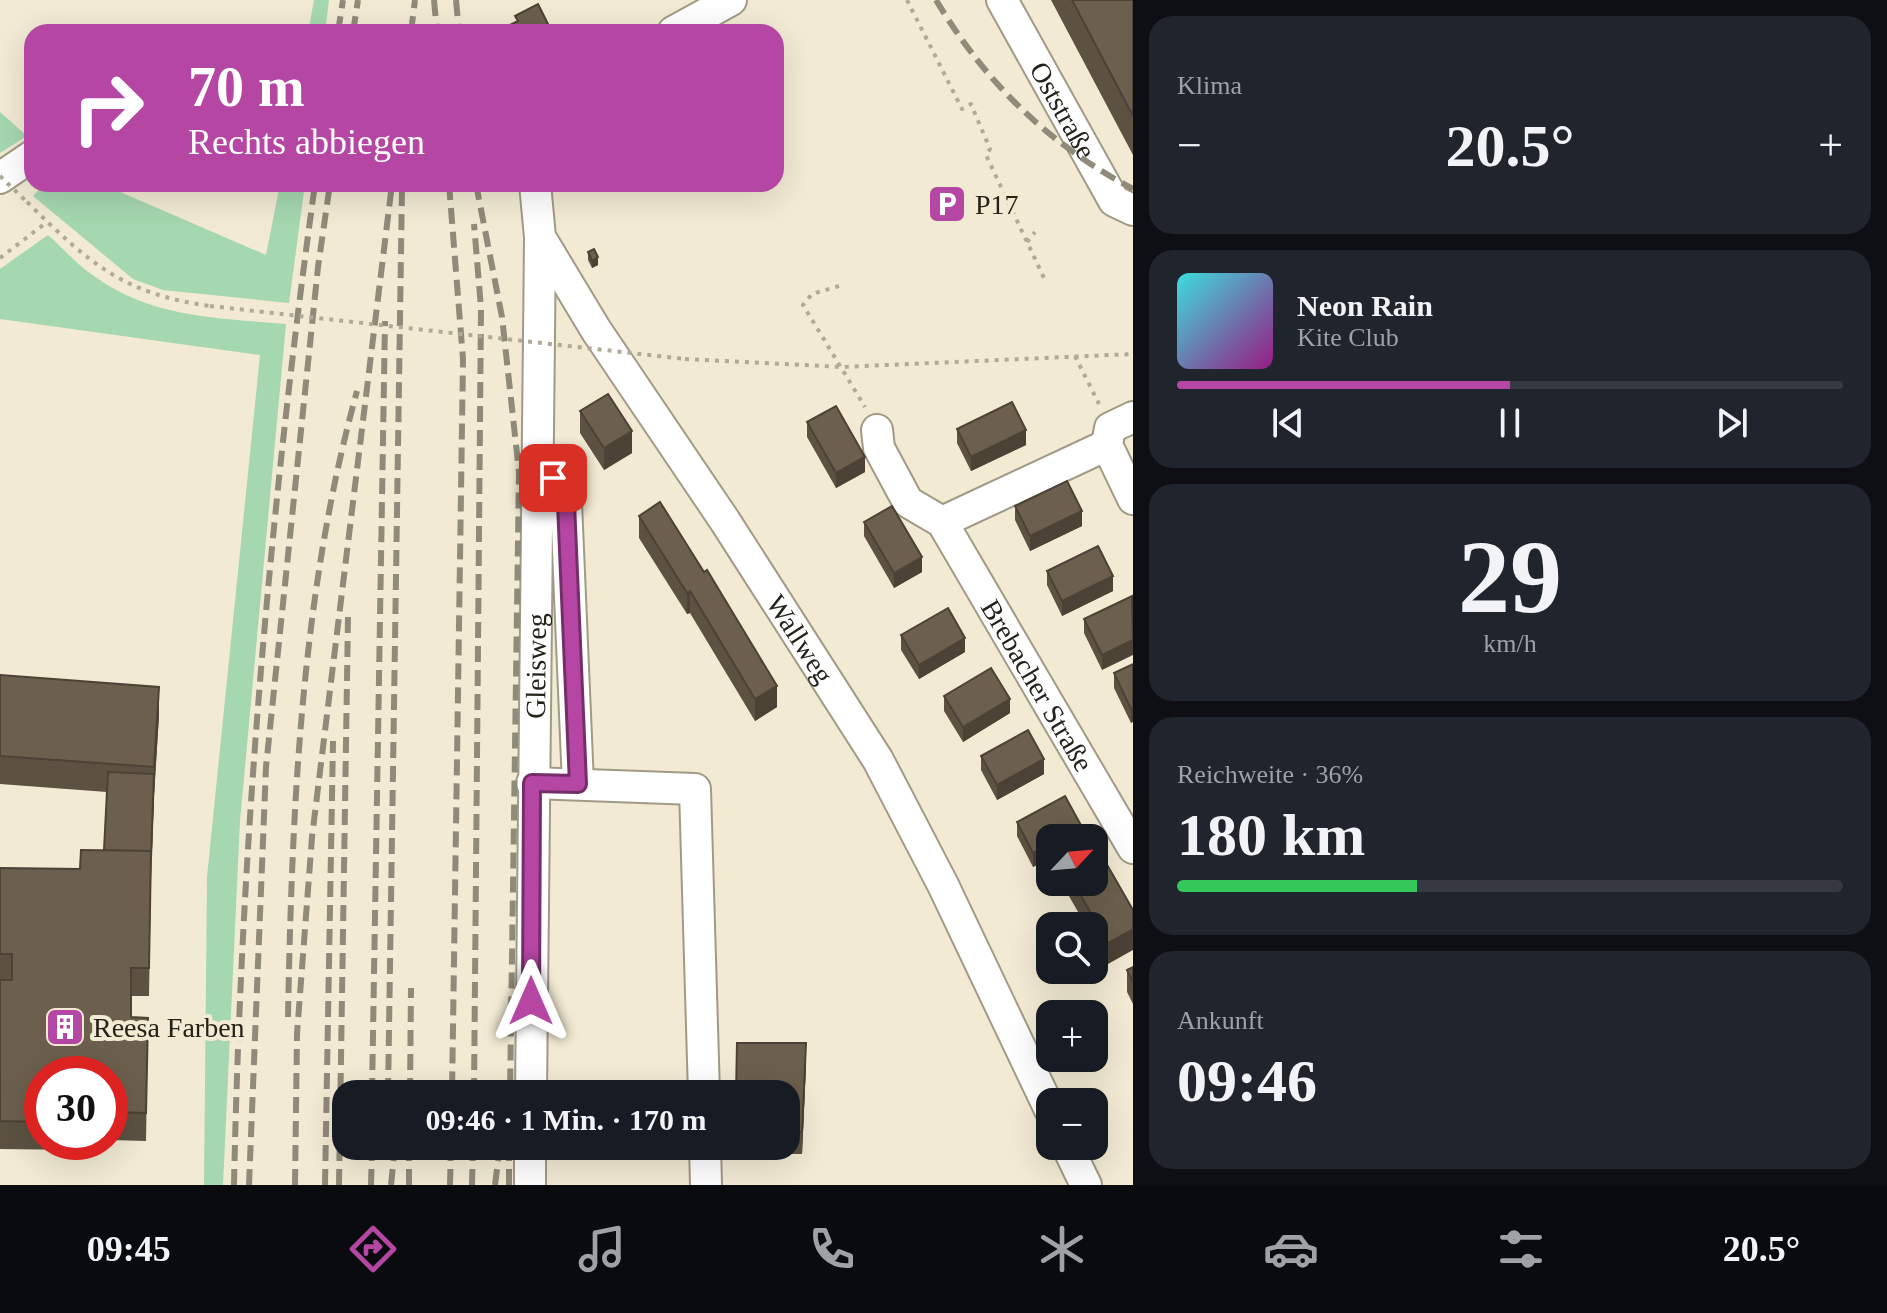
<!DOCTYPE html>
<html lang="de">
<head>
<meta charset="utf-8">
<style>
	:root { --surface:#171b24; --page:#20242c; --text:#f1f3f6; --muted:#9ea1a6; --line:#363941; --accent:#b546a3 }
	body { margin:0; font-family:Georgia,serif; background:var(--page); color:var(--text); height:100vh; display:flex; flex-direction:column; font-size:30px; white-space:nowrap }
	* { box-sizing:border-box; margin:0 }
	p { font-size:26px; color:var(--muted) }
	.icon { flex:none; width:44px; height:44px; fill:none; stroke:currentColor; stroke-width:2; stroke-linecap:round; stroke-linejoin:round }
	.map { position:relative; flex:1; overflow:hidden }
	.details { display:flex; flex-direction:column; gap:16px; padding:16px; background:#0d0f14; width:754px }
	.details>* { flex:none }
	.top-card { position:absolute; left:24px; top:24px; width:760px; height:168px; border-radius:24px; box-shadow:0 8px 32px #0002; background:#b546a3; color:#fff; overflow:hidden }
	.needle { width:52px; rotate:64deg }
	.tools { position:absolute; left:1036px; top:824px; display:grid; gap:16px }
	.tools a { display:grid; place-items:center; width:72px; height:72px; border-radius:16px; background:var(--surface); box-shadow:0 8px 32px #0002; font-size:40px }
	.speed { position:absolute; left:24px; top:1056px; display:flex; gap:16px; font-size:40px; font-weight:700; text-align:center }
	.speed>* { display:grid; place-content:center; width:104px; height:104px; border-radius:50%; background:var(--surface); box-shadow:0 8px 32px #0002; line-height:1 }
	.speed .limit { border:12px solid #d22; background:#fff; color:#111 }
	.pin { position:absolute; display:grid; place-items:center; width:68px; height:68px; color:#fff; margin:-34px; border-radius:16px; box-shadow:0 4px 12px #0006 }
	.me { position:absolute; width:88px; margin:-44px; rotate:0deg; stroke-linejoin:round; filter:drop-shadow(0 0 6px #0008) }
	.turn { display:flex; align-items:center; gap:28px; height:168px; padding:0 32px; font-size:36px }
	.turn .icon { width:104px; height:104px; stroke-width:2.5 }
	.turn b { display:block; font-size:56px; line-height:68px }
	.big { font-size:60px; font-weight:700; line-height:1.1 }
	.details .tile { flex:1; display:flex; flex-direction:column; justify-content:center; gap:12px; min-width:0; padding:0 28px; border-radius:24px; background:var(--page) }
	.details .dial { align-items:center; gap:0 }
	.dial b { font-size:104px; line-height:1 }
	.song { display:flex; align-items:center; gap:24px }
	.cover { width:96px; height:96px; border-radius:12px; background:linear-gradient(135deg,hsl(180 70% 55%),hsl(310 70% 35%)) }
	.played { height:8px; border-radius:4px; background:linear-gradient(90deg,var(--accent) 50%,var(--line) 50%) }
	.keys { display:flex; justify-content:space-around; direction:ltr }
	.heat { display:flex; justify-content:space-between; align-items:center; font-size:44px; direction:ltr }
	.charge { height:12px; border-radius:6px; background:linear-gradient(90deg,#34c759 36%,var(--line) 0) }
	.trip { position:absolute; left:332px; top:1080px; width:468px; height:80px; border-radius:24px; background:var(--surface); box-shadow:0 8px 32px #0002; font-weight:700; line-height:80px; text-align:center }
	.tabs { display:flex; height:128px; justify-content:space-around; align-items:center; background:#090b0e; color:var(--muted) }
	.tabs .icon { width:56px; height:56px }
	.tabs .current { color:var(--accent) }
	.tabs b { font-size:36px; color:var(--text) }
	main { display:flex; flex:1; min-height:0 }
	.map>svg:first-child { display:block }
</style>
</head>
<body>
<main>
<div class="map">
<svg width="1133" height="1185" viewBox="0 0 1133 1185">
	<rect width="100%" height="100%" fill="#f2ead3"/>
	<path fill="#a5d8b0" d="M314,0H329L325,32H308Z
		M0,112L27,136L0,153Z
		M44,184H102L266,255L280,184H305L289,303L163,290L133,279L33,196Z
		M48,235C63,248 77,265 94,276C151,318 218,318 286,324L240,821L223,1185H204L207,877L260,355L0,319V269Z"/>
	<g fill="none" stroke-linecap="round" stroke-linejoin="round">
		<defs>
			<g id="minor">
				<path id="s1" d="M1002,0L1114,201L1133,210"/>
				<path d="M673,32L731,0"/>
				<path d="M0,178L32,156"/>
				<path id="s2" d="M535,184L540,237L596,330L725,521L878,760L943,885L1050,1110"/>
				<path d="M1133,417L1110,428L1107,445L1133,499"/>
				<path id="s3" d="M877,430L879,448L908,502L942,522L1133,848"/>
				<path d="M540,455L566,503L578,784"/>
				<path d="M942,522L1107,445"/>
				<path d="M532,783L695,789L704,1094"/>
				<path id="s4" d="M531,1094L540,240"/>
				<path d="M705,1146L706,1185"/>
				<path d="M1067,1146L1086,1185"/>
				<path d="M530,1185V1146"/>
			</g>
		</defs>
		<use href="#minor" stroke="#a19a85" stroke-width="34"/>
		<path stroke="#b0aa97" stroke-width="4" stroke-dasharray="4 6" stroke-linecap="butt" d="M907,0L962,109L971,104L990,149L986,155L1044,278
			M27,202C89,263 123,294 210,306
			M1027,242L1035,232
			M0,258L47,222
			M839,286L812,294L803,305L865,407
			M1075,356L1099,404
			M685,359L842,367L1133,354"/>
		<use href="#minor" stroke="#fff" stroke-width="30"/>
		<path stroke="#908a7a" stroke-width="6" stroke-dasharray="16 8" stroke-linecap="butt" d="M434,0L437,32
			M456,0L459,32
			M936,0C985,82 1048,144 1133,189
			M338,32L343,0
			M353,32L358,0
			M411,32L415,0
			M449,184L463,359L452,1094
			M476,184L502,317L519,472L510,1094
			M288,1017C292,808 301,593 357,391
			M372,1094L385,321
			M388,1094L402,188
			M410,1094L411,988
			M474,1094L481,308L474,224
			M234,1185C241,851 269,515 315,184
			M249,1185L266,767L318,267L330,184
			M295,1185L297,1034L312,837L392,184
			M325,1185L333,741
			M339,1185L348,617
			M371,1185L372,1146
			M391,1185L395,1146
			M409,1185V1146
			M450,1185L451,1146
			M472,1185L473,1146
			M495,1185L500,1146
			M509,1185V1153"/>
		<path stroke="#b0aa97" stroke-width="4" stroke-dasharray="4 6" stroke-linecap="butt" d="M0,176L27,202
			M210,306L685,359"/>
	</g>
	<path fill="#5d5242" d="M1051,0H1133V155Z
		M588,252L598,265L592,268L588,260Z
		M580,411L632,453L604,470L580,433Z
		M807,422L865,472L836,488L807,437Z
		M957,429L1026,445L971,471L957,443Z
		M1015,506L1082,526L1030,551L1015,520Z
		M639,516L777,707L755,721L690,613L687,614L639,538Z
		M864,522L922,572L894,588L864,536Z
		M1047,571L1113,591L1062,616L1047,585Z
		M1132,596L1102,670L1084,633V619Z
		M901,635L965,652L919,679L901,650Z
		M1133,664L1131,723L1114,688V673Z
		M0,675L159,715L154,795L151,879L149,996H131V1017L148,1018L146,1141L110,1140V1074H42V1142H81V1150L0,1149V868L80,869L104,850L107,792L0,784Z
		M944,696L1010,713L963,742L944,711Z
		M981,756L1044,774L997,800L981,770Z
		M1017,822L1082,838H1050V858L1033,867L1017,836Z
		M1065,882H1094L1133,910L1108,964L1094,940V926H1086L1065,889Z
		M1133,967V1004L1127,992V970Z
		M806,1065L802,1154H735V1146H786V1094Z"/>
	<path fill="#4c4236" d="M548,24V32H533Z
		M598,257V265L592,268V261Z
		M1026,430V445L971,471V457Z
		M632,431V453L604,470V448Z
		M865,457V472L836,488V473Z
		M1082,511V526L1030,551V536Z
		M922,557V572L894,588V573Z
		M1113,576V591L1062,616V601Z
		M690,591V613L687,614V593Z
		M965,638V652L919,679V665Z
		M1133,640V655L1102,670V655Z
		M777,686V707L755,721V699Z
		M159,687V715L154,795L151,879L154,767Z
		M1010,699V713L963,742V727Z
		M1133,708V722L1131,723V709Z
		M1044,759V774L997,800V785Z
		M1082,827V838H1061Z
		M1050,844V858L1033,867V853Z
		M1133,929V950L1108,964V943Z
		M806,1043V1065L802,1154V1132Z"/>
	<path fill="#6c5f4d" stroke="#4c4236" stroke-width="2" d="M1072,0H1133V116Z
		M538,4L548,24L533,32H514L510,25L518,21L515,16Z
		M594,249L598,257L592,261L588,252Z
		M608,394L632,431L604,448L580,411Z
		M1012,402L1026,430L971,457L957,429Z
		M836,406L865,457L836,473L807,422Z
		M1067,481L1082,511L1030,536L1015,506Z
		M660,502L704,572L707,570L777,686L755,699L690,591L687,593L639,516Z
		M892,506L922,557L894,573L864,522Z
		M1098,546L1113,576L1062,601L1047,571Z
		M1132,596L1133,640L1102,655L1084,619Z
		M948,608L965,638L919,665L901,635Z
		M1133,664V708L1131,709L1114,673Z
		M991,668L1010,699L963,727L944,696Z
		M0,675L159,687L154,767L0,756Z
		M1028,730L1044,759L997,785L981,756Z
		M108,772L154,774L151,858V851L104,850Z
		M1065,796L1082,827L1061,838H1050V844L1033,853L1017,822Z
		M1098,849L1133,910V929L1108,943L1073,882H1094V851Z
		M81,850L151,851L149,968H131V1017L148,1018L146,1113L110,1112V1074H42V1122L0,1121V980H12V954H0V868L80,869Z
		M1133,967V982L1127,970Z
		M737,1043H806L802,1132H786V1094H736Z"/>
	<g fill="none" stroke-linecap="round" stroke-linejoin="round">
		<defs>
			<path id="route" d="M531,1001L532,783L578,784L566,503L553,478"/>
		</defs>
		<use href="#route" stroke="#762e6a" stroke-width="20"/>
		<use href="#route" stroke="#b546a3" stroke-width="14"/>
	</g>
	<defs>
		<symbol id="parking-square" viewBox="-11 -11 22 22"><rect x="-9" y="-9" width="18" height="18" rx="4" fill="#b546a3" stroke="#f2ead3"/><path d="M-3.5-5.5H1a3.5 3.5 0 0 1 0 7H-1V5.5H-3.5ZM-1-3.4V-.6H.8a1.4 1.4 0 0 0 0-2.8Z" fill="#fff"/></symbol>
		<symbol id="building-square" viewBox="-11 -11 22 22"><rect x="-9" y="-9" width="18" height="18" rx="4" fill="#b546a3" stroke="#f2ead3"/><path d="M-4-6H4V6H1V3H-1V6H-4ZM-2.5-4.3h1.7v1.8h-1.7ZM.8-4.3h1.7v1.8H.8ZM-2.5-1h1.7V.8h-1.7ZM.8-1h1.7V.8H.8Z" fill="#fff"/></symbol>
	</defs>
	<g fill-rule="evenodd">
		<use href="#parking-square" x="925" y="182" width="44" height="44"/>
		<use href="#building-square" x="43" y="1005" width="44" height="44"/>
	</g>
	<g text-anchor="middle" stroke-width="8" stroke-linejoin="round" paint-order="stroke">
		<g font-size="28" fill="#25221a" stroke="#f2ead3">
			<text dy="10" stroke="none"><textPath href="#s1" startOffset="126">Oststraße</textPath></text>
			<text dy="10" stroke="none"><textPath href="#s2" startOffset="532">Wallweg</textPath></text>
			<text dy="10" stroke="none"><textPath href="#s4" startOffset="428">Gleisweg</textPath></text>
			<text dy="10" stroke="none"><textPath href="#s3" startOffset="308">Brebacher Straße</textPath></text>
		</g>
		<g font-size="28" fill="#25221a" stroke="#f2ead3" text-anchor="start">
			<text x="975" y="214">P17</text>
			<text x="93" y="1037">Reesa Farben</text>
		</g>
	</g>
</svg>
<div class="tools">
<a><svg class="needle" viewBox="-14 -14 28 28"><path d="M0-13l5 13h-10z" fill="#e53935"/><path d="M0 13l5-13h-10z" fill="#9ea1a6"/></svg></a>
<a><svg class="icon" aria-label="search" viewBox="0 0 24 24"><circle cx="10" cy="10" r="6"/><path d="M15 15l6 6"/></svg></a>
<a>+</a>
<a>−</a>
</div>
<div class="speed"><div class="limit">30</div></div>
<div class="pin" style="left:553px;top:478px;background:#d93025"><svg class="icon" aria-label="arrive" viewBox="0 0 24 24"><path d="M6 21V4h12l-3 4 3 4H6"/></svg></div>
<svg class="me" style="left:531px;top:1001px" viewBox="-20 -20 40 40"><path d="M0-17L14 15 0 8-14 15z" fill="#b546a3" stroke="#fff" stroke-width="4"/></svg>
<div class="trip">09:46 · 1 Min. · 170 m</div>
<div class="top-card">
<div class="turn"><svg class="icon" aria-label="right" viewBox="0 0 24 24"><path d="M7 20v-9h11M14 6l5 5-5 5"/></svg><div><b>70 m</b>Rechts abbiegen</div></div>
</div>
</div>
<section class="details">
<div class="tile"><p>Klima</p>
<div class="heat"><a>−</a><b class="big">20.5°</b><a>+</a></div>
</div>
<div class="tile">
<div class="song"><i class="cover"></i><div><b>Neon Rain</b><p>Kite Club</p></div></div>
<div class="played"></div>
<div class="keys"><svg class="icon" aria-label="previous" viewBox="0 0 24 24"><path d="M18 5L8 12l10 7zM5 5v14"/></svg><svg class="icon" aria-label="pause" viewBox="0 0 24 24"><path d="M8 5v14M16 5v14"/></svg><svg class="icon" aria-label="next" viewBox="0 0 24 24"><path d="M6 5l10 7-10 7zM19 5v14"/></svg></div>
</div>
<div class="tile dial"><b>29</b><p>km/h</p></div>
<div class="tile"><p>Reichweite · 36%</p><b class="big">180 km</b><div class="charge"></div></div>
<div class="tile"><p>Ankunft</p><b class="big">09:46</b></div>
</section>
</main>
<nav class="tabs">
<b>09:45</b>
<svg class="icon current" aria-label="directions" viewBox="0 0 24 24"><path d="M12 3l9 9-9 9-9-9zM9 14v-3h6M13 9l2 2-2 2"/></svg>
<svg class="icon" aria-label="music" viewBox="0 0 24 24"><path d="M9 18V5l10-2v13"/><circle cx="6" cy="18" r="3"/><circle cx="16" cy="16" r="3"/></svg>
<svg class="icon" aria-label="phone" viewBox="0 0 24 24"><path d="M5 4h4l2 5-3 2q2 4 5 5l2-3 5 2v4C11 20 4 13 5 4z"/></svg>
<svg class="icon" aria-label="climate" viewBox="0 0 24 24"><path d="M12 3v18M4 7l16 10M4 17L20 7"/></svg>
<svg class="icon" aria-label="car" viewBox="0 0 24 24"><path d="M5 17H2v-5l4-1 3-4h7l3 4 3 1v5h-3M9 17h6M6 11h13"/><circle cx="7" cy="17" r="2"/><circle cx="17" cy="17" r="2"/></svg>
<svg class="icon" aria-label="filters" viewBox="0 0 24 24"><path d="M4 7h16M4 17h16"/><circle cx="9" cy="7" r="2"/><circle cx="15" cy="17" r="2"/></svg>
<b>20.5°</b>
</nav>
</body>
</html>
